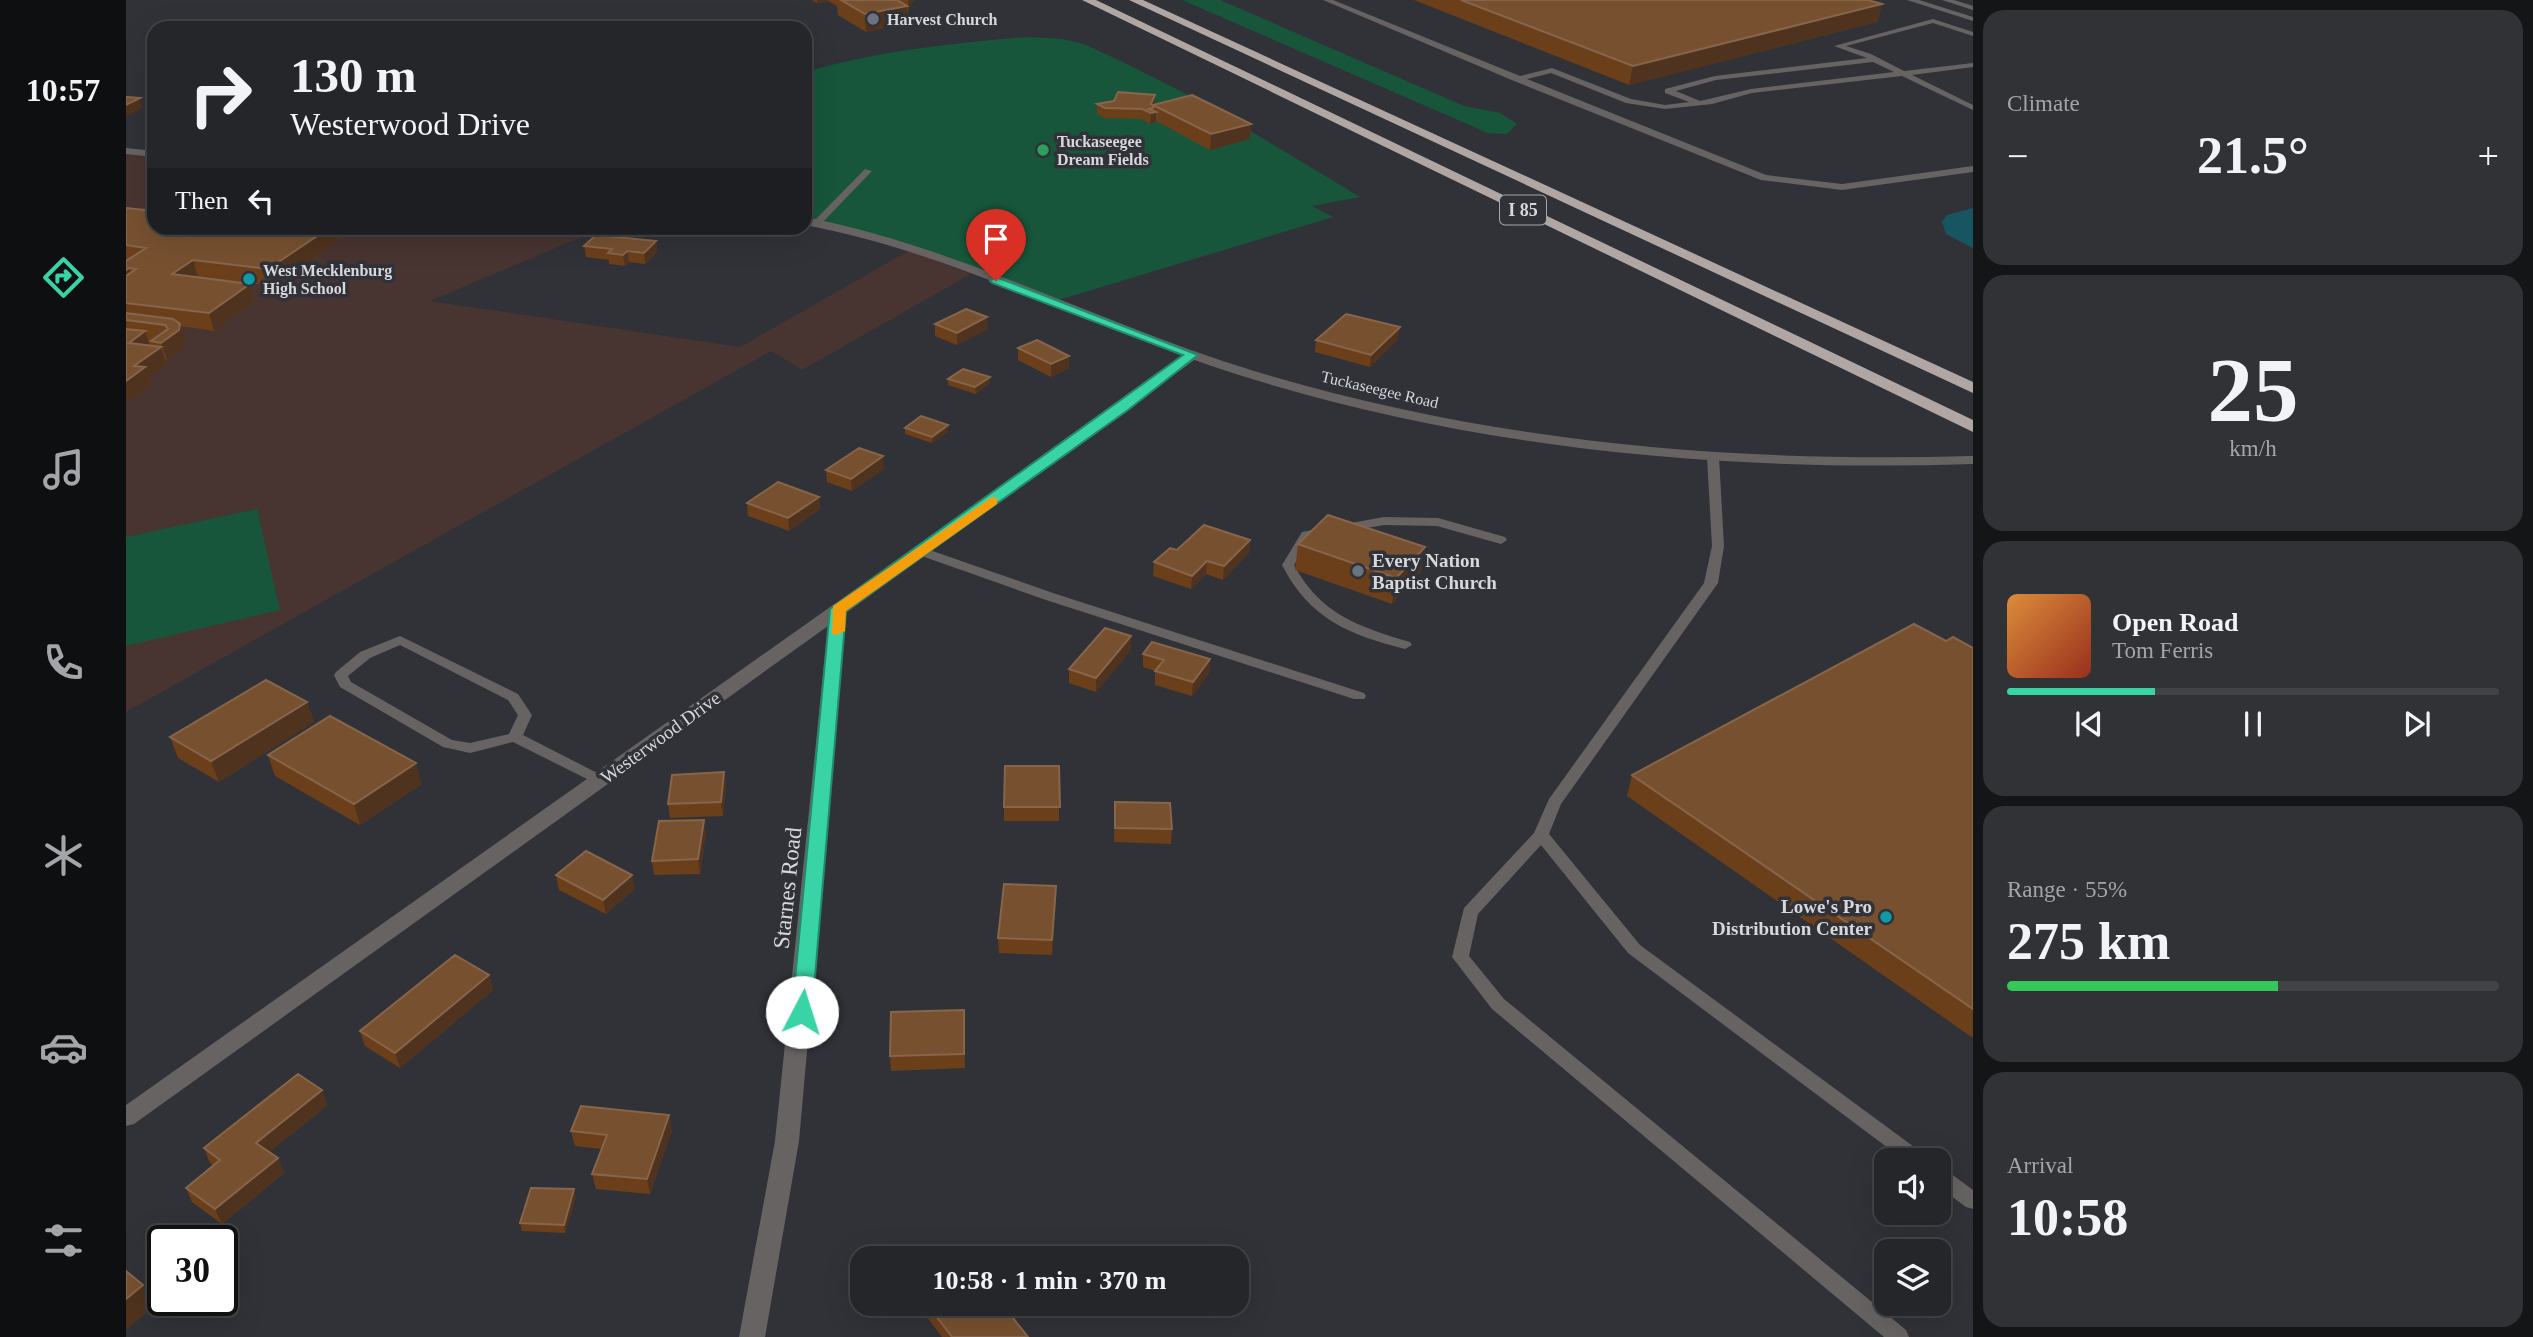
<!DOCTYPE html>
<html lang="en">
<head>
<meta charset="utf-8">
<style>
	:root { --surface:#24262a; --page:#303236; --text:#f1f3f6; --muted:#a3a5a8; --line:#414347; --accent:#38d4a6 }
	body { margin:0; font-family:Georgia,serif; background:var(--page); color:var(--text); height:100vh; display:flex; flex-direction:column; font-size:26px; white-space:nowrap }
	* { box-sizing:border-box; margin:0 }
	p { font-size:23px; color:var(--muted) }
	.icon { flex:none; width:38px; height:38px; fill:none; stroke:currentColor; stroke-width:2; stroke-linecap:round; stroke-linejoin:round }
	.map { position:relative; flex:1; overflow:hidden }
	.details { display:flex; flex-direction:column; gap:10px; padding:10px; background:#141517; width:560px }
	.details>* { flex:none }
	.guide { position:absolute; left:21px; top:21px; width:665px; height:214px; border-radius:21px; box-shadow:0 7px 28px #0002,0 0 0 2px var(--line); background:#24262a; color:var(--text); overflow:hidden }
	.buttons { position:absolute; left:1748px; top:1148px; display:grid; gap:14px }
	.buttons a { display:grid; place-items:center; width:77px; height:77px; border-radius:14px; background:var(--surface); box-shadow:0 7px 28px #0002,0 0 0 2px var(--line); font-size:35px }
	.speed { position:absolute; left:21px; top:1225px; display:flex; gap:14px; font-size:35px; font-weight:700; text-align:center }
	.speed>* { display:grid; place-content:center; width:91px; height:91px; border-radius:50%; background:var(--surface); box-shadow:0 7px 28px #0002,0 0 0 2px var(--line); line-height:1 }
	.speed .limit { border:4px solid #111; border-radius:10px; background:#fff; color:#111 }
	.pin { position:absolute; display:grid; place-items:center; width:60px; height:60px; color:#fff; margin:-72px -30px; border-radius:50% 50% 50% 0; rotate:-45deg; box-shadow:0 0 7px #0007 }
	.pin .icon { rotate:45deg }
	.me { position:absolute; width:77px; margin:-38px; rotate:5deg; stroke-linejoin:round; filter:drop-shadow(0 0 5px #0008) }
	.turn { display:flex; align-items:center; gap:24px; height:147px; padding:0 28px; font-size:32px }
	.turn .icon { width:91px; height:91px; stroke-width:2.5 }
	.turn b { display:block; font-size:49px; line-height:60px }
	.then { display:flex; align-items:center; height:66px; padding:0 28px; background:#0003; gap:14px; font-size:26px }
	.big { font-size:52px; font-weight:700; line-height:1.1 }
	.details .card { flex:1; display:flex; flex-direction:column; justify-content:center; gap:10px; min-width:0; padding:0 24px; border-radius:21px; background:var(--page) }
	.details .dial { align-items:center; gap:0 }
	.dial b { font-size:91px; line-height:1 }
	.song { display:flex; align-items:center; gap:21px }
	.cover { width:84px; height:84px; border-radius:10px; background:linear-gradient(135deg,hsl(30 70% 55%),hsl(10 70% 35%)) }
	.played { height:7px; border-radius:4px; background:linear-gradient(90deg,var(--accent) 30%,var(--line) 30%) }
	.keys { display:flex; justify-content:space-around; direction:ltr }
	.heat { display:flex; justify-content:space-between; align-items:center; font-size:38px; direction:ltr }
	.charge { height:10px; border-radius:5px; background:linear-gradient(90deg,#34c759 55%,var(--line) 0) }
	.trip { position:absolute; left:724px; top:1246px; width:399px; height:70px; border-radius:21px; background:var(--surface); box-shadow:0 7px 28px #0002,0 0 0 2px var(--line); font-weight:700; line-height:70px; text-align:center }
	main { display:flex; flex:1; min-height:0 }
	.menu { display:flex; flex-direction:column; width:126px; justify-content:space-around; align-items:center; background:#0e0f11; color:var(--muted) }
	.menu .icon { width:49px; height:49px }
	.menu .on { color:var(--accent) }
	.menu b { font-size:32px; color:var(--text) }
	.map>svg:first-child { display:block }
</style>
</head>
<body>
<main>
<nav class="menu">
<b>10:57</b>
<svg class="icon on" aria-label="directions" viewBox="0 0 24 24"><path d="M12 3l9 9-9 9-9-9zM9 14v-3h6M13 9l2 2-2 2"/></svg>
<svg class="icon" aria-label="music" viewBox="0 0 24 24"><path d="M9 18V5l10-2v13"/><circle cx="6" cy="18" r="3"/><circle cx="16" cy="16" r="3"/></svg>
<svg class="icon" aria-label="phone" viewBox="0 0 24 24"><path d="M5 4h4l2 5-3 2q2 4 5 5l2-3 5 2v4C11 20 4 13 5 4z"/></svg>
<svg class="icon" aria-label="climate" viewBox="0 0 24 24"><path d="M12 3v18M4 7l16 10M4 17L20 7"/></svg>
<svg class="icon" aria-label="car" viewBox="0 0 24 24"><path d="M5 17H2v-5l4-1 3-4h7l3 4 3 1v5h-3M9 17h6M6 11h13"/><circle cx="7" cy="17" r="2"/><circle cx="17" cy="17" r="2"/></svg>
<svg class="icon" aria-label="filters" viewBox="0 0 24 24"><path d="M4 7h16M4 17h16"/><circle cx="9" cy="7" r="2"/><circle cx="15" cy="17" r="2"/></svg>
</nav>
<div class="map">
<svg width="1847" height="1337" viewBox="0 0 1847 1337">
	<rect width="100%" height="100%" fill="#303238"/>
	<path fill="#483431" d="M0,153L28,156V228H477L304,301L614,347L784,250L845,274L676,370L645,351L0,712Z"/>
	<path fill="#17563b" d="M1056,0H1094L1338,106L1374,113L1391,124L1381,134L1362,133Z
		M902,37L936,39L958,44L1001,64L1078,103L1234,197L1186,206L1207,217L926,302L769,242L679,223V72C752,51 827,43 902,37Z
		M131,509L154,610L0,646V537Z"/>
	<path fill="#175660" d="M1847,208V248L1820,234L1816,222L1821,215Z"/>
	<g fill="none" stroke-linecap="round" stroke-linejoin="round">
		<path fill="#676363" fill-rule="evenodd" d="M1197,0H1207L1394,76L1426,68L1505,99L1539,105L1563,102L1539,93V89L1589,76L1741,58L1708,46L1807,19L1847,32V36L1807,23L1720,46L1745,54L1778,71L1847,63V67L1786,75L1847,105V110L1776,76L1626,93L1586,104L1539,109L1500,103L1425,73L1401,79L1640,175L1716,184L1847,166V172L1716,190L1635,180L1388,81ZM1747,62L1768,72L1625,89L1574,101L1550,91L1590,80Z
			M1781,0H1793L1847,17V21Z
			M1816,0H1828L1847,6V10Z
			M739,169L746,171L694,225H688V221Z
			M1587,453L1593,457L1598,546L1592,583L1435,804L1423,834L1514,945L1799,1155L1802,1160H1778L1502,953L1415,845L1352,914L1343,956L1378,999L1780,1330L1783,1337H1758L1366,1009L1326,957L1338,908L1408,833L1423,799L1578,583L1586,546L1581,457Z
			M1258,517L1312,518L1379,537L1381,540L1375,544L1311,526L1258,525L1185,538L1168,565C1194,614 1233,627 1284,642L1286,645L1279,649C1223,635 1183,618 1156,565L1176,532Z
			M795,547L930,594L1238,693L1240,696L1238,699H1228L920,600L790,554L789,551Z
			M274,636L392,694L406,715L397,735L479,777L482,780L479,783H469L387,742L344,753L317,747L214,687L208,675L210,672L234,652ZM274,645L382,700L392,715L383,734L344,743L326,740L225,682L222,676L244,658Z
			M1813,1168L1820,1170L1847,1190V1209L1840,1207L1813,1187Z"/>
		<path fill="#676363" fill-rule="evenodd" d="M1066,351L1071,352V358L720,613L673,1141L639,1337H613L649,1141L702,626L8,1124L0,1126V1105Z"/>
		<path fill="#676363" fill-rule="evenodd" d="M0,148L28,151V157L0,154Z
			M679,217C833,247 975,324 1125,370C1363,442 1599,463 1847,456V464C1598,472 1352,450 1113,375C967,329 829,253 679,225Z"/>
		<path fill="#b0a6a4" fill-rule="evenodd" d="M956,0H970L1847,420V432Z
			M1003,0H1017L1847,382V393Z"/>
	</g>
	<path fill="#6c3f1b" d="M686,0H792H789L782,8V23L740,32L712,15L711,6L702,1L691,3Z
		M1288,0H1742L1756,4L1751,22L1503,85Z
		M1029,95V104L1125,124L1124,139L1084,150L1030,121L1024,124L1016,119L979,118L971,114V104Z
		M0,208L28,228H215L218,237L147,286L72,277L124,284L129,301L88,331L55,326L60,341L58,348L41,360H39L41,365L23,378L25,385L0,404Z
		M530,241L531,252L519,264L503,262L499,266L483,264V260L460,257L458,246Z
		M809,324L862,329L831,345L809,336Z
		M1272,339L1244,367L1189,352L1190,340Z
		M892,348L943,356V368L925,377L892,360Z
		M864,377V383L850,394L822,385V379Z
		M822,425V432L806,443L779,434V428Z
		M758,469L726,491L701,482L700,470Z
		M693,497L694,509L663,531L622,516L621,503Z
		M1124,540L1123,553L1097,580L1080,574L1065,589L1027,576L1028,562L1051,550Z
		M1172,544L1299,547L1295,572L1266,604L1169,570Z
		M1820,641L1847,648V1038L1501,796L1506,775Z
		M1005,650L970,692L943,683V669Z
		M1017,654L1084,659L1083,673L1066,696L1029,685V671L1017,667Z
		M181,702L188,722L93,782L52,758L44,737Z
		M142,755L296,784L234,825L149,776Z
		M933,766V821H878V807Z
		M598,772L600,786L597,816L544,818L542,804Z
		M989,802L1046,829L1045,844L988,842Z
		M580,834L574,874L528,875L526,861Z
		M430,875L509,889L480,914L433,890Z
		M930,900L926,955L873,953L872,938Z
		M363,975L367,990L274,1068L239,1046L234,1031Z
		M838,1010L839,1068L765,1071L764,1056Z
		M202,1105L143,1152L152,1158L158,1173L96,1224L66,1202L60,1188L87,1165L84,1163L78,1148Z
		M546,1130L524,1194L470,1189L466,1174L476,1149L449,1146L445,1131Z
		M450,1197L439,1233L396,1231L394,1223Z
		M791,1304H876L902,1337H816Z"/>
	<path fill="#4f331e" d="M691,0H702V1L691,3Z
		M782,0H792H789L782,8Z
		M1756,4L1751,22L1503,85L1507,66Z
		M781,6L782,23L740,32L739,14Z
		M1029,95V105H1027L1026,113L1030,112V122L1024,124L1025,114L1023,113L1025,104Z
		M14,98L17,108L0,116V105Z
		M1125,124L1124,139L1084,150L1085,134Z
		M203,228H215L218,237L147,286L142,269Z
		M530,241L531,252L519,264L518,253Z
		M501,251L503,262L499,266L497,255Z
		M67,260L72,277L46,274Z
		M3,268L8,285L0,291V270Z
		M124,284L129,301L88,331L83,313Z
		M861,317L862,329L831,345V333Z
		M54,324L60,341L58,348L41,360L35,343Z
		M1274,327L1272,339L1244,367L1245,355Z
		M19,331L25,349L3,343Z
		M35,347L41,365L23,378L25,385L0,404V381L8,366Z
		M943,356V368L925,377V364Z
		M864,377V383L850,394L849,387Z
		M822,425V432L806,443V437Z
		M757,456L758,469L726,491L725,479Z
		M693,497L694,509L663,531L662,518Z
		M1124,540L1123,553L1097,580L1098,566Z
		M1299,547L1295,572L1266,604L1270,578Z
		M1081,561L1080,574L1065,589L1066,576Z
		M1005,636V650L970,692V678Z
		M1084,659L1083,673L1066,696L1067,682Z
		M181,702L188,722L93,782L85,761Z
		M290,763L296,784L234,825L228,804Z
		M598,772L600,786L597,816L595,802Z
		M578,820L580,834L574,874L572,859Z
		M506,875L509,889L480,914L477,900Z
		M930,886V900L926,955V940Z
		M363,975L367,990L274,1068L269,1053Z
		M196,1090L202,1105L136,1158L130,1143Z
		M543,1115L546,1130L524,1194L521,1179Z
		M152,1158L158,1173L96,1224L89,1209Z
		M448,1189L450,1197L439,1233L438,1225Z
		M17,1285L28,1307L0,1330V1299Z"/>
	<path fill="#775030" stroke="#86654b" stroke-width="2" d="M715,0H771L781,6L739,14Z
		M1335,0H1742L1756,4L1507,66Z
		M992,92L1029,95L1025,104L1027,105V108L1023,109L1030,112L1025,113L1016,109L979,108L971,104L988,101Z
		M1066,95L1125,124L1085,134L1027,105Z
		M0,97L14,98L0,105Z
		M0,208L28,211V228H203L142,269L67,260L46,274L124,284L83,313L0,303V276L10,269L3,268L0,270V261L20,248L0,245Z
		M470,235L530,241L518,253L501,251L497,255L482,253L486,249L458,246Z
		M840,309L861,317L831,333L809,324Z
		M0,313L47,319L54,324L53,330L35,343L25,341L42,329L39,325L0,320Z
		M1220,314L1274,327L1245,355L1190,340Z
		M0,329L19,331L3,343L35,347L8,366L19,367L0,381Z
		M911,340L943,356L925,364L892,348Z
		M837,369L864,377L849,387L822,379Z
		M795,416L822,425L806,437L779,428Z
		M733,448L757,456L725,479L700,470Z
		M652,482L693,497L662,518L621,503Z
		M1202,515L1299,547L1270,578L1172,544Z
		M1078,525L1124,540L1098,566L1081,561L1066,576L1028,562L1044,548L1051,550Z
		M1788,624L1820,641L1827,637L1847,648V1009L1506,775Z
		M979,628L1005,636L970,678L943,669Z
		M1026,642L1084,659L1067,682L1029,671L1038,660L1017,654Z
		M140,680L181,702L85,761L44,737Z
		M204,716L290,763L228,804L142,755Z
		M879,766H933L934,807H878Z
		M598,772L595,802L542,804L546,775Z
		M989,802L1044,803L1046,829L989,828Z
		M578,820L572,859L526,861L533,821Z
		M460,851L506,875L477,900L430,875Z
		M878,884L930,886L926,940L872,938Z
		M329,955L363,975L269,1053L234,1031Z
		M838,1010V1054L764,1056L765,1012Z
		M172,1074L196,1090L130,1143L152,1158L89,1209L60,1188L94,1160L78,1148Z
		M455,1106L543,1115L521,1179L466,1174L481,1135L445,1131Z
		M405,1188L448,1189L438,1225L394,1223Z
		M836,1253L840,1258H826Z
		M0,1271L17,1285L0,1299Z
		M801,1304H876L902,1337H826Z"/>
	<path fill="#38d4a6" stroke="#248a6c" stroke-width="2" d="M870,277L1072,355L1002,410L720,611L686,1012L683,1017H669L666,1012L704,609L1057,355L866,283L864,281Z"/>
	<path fill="#f59e0b" d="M866,497L871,498V504L720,611L719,631L711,635L706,634L707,606Z"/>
	<g fill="#6b7280" stroke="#303238" stroke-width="2.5">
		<circle cx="747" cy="19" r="7"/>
		<circle cx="1232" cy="571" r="7"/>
	</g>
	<circle fill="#2e9e5b" stroke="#303238" stroke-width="2.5" cx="917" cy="150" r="7"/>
	<g fill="#0f9aa8" stroke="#303238" stroke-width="2.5">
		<circle cx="123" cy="279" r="7"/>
		<circle cx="1760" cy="917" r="7"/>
	</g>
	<g text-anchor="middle" stroke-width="7" stroke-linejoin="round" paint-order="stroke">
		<g font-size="16" font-weight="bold" fill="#d6d8dc" stroke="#303238" text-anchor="start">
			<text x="761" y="25">Harvest Church</text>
			<text x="931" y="147">Tuckaseegee<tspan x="931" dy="18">Dream Fields</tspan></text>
			<text x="137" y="276">West Mecklenburg<tspan x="137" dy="18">High School</tspan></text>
		</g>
		<g font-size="16" fill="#d6d8dc" stroke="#303238">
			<text transform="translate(1254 389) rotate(13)" y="6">Tuckaseegee Road</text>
		</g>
		<rect fill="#303238" stroke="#a4a6ab" stroke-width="2" x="1374" y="195.5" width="46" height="29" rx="5"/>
		<g font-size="18" font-weight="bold" fill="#d6d8dc">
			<text x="1397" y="216">I 85</text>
		</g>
		<g font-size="19" font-weight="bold" fill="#d6d8dc" stroke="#303238" text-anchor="start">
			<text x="1246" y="567">Every Nation<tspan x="1246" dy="22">Baptist Church</tspan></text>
			<text x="1746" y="913" text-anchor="end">Lowe's Pro<tspan x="1746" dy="22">Distribution Center</tspan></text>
		</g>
		<g font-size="19" fill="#d6d8dc" stroke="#303238">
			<text transform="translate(534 737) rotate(-36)" y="7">Westerwood Drive</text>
		</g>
		<g font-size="23" fill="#d6d8dc" stroke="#303238">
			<text transform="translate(661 888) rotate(-84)" y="8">Starnes Road</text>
		</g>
	</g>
</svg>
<div class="buttons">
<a><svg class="icon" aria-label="sound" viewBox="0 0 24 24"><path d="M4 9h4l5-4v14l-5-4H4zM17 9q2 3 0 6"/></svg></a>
<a><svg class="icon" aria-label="layers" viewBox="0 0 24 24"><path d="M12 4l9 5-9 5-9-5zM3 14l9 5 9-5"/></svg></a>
</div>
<div class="speed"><div class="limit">30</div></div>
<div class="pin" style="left:870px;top:281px;background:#d93025"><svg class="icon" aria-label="arrive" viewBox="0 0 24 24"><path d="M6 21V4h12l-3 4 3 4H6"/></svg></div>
<svg class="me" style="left:676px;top:1012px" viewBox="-20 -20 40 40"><circle r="19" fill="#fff"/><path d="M0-13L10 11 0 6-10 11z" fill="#38d4a6"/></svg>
<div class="trip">10:58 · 1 min · 370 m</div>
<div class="guide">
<div class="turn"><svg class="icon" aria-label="right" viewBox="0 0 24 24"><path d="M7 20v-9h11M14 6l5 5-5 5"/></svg><div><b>130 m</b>Westerwood Drive</div></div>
<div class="then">Then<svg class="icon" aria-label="left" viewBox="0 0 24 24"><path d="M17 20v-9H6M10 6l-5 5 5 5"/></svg></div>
</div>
</div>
<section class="details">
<div class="card"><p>Climate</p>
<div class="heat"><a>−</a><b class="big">21.5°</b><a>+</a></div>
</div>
<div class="card dial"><b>25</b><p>km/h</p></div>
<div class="card">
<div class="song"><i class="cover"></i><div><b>Open Road</b><p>Tom Ferris</p></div></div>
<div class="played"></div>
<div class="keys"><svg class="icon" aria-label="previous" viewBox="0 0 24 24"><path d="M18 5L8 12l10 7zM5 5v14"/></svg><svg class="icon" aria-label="pause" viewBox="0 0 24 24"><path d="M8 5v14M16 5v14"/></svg><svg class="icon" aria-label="next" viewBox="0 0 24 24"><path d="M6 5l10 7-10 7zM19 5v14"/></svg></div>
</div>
<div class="card"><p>Range · 55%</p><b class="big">275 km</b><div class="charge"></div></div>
<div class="card"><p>Arrival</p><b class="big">10:58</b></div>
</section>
</main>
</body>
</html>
